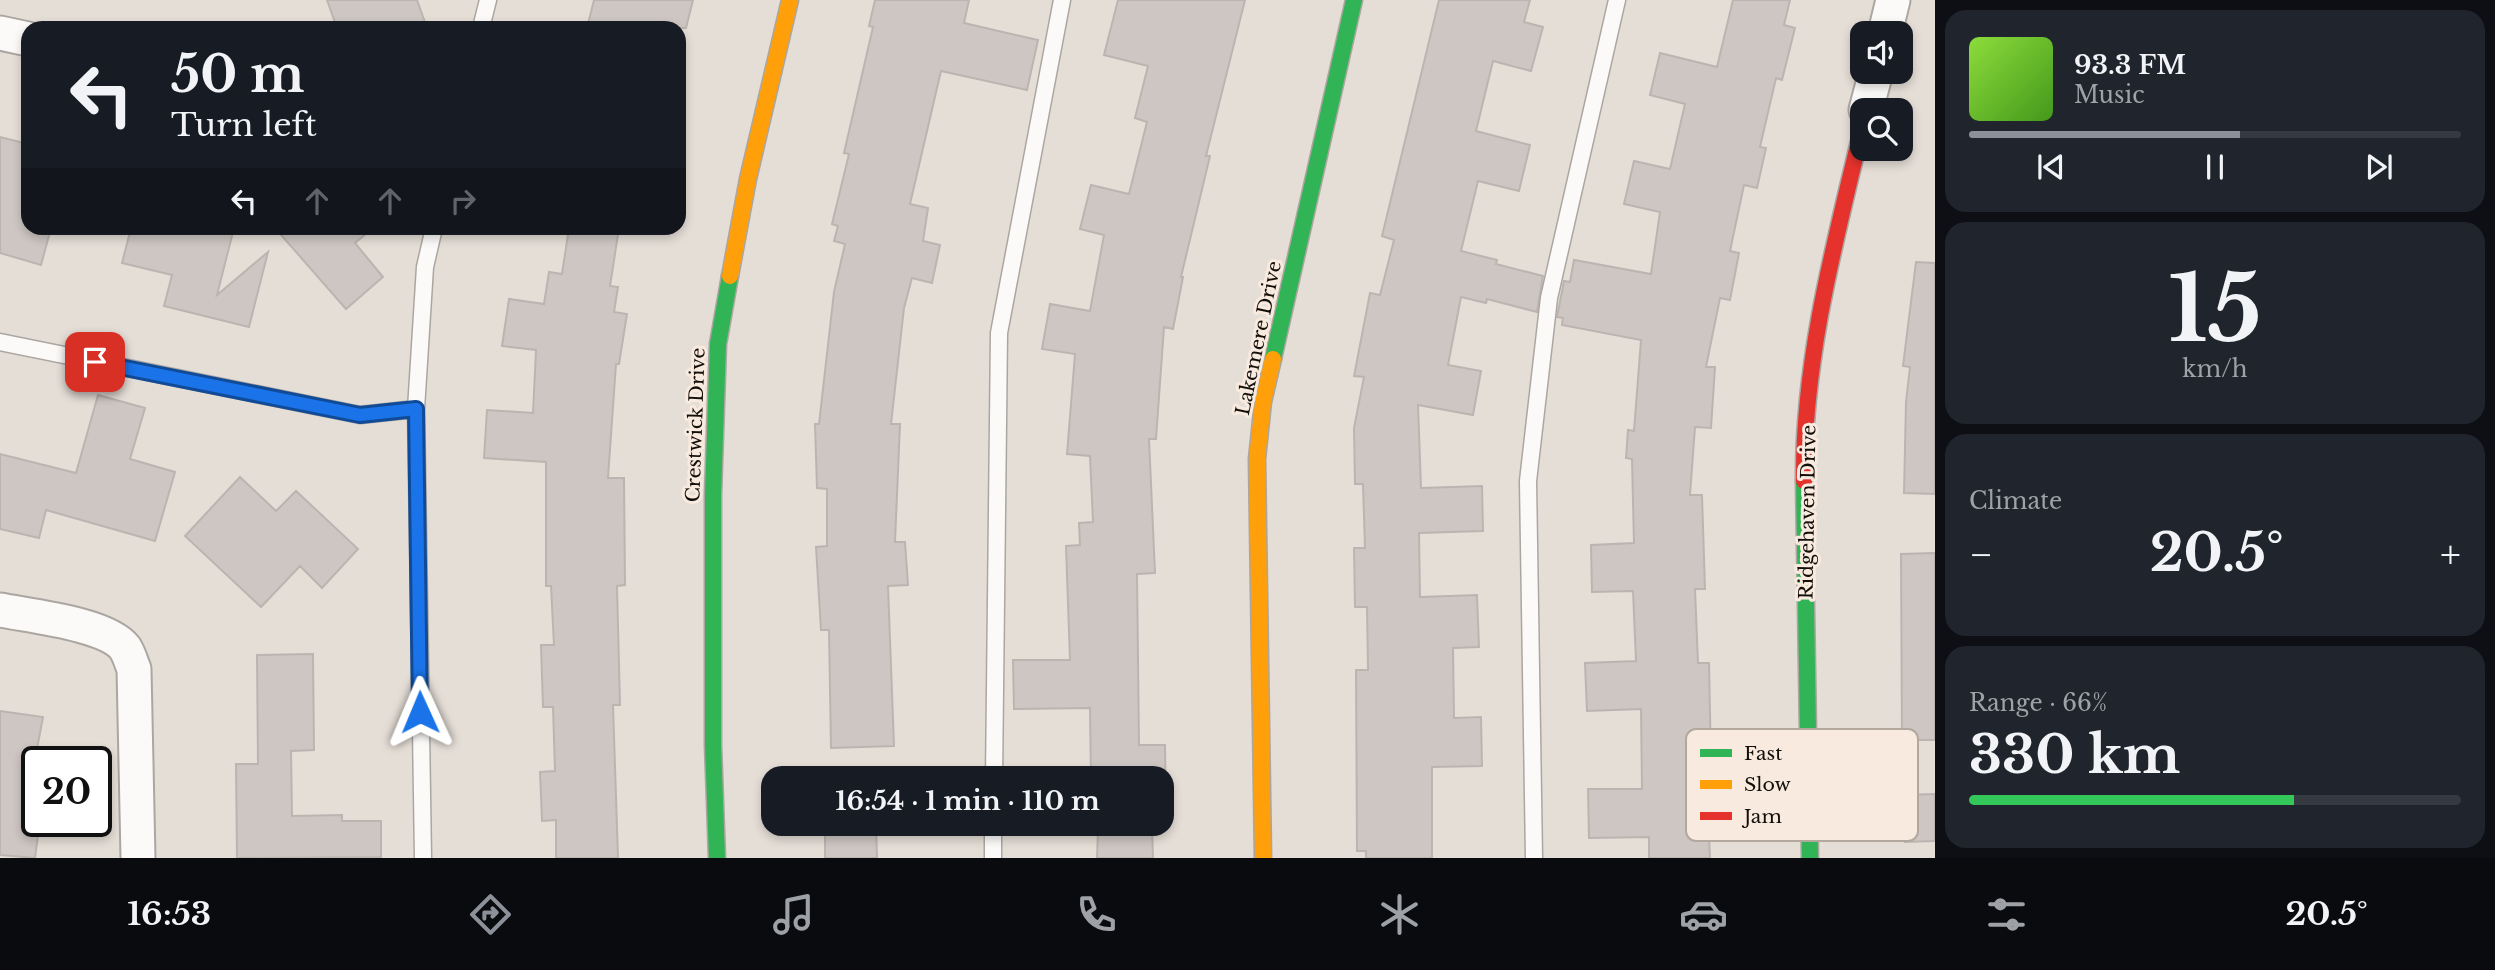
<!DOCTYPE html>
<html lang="en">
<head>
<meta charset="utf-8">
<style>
	:root { --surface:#171b24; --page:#20242c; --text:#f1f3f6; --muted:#9ea1a6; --line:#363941; --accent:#8c9099 }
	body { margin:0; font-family:"Libre Baskerville",serif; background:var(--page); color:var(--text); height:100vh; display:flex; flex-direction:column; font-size:26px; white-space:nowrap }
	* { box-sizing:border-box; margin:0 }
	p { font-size:23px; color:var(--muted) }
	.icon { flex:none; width:38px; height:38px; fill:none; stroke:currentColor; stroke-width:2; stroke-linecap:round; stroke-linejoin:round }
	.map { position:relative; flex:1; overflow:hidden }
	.details { display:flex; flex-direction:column; gap:10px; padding:10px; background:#0d0f14; width:560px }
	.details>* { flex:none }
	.banner { position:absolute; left:21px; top:21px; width:665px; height:214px; border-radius:21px; box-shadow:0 4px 10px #0003; background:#171b24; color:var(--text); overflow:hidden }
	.controls { position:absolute; left:1850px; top:21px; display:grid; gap:14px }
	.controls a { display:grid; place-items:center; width:63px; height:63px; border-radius:14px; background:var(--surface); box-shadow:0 4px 10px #0003; font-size:35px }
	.speed { position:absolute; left:21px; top:746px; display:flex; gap:14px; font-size:35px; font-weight:700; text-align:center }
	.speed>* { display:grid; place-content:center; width:91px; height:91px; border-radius:50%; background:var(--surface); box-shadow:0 4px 10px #0003; line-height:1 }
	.speed .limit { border:4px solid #111; border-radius:10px; background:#fff; color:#111 }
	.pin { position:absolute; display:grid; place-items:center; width:60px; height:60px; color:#fff; margin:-30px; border-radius:14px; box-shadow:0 4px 10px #0006 }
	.me { position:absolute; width:77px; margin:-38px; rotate:359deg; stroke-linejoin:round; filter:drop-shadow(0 0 5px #0008) }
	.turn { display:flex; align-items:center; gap:24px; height:147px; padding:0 35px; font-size:32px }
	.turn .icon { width:91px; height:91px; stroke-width:2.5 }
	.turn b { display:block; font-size:49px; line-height:60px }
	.lanes { display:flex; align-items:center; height:66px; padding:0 35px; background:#0003; justify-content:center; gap:35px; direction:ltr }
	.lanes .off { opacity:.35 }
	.big { font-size:52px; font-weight:700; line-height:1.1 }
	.details .widget { flex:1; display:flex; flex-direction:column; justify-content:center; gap:10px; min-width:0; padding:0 24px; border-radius:21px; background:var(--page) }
	.details .dial { align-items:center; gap:0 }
	.dial b { font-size:91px; line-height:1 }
	.song { display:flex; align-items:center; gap:21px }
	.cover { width:84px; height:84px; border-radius:10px; background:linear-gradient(135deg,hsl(90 70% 55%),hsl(100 70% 35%)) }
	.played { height:7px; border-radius:4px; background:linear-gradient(90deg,var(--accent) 55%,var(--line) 55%) }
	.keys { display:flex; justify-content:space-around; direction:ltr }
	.heat { display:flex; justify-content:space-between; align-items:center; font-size:38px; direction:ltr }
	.charge { height:10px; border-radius:5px; background:linear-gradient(90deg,#34c759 66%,var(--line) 0) }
	.trip { position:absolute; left:761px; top:766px; width:413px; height:70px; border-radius:21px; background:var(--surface); box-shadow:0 4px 10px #0003; font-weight:700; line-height:70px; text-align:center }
	.tab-bar { display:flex; height:112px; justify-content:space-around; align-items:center; background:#090b0e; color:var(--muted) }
	.tab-bar .icon { width:49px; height:49px }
	.tab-bar .active { color:var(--accent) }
	.tab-bar b { font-size:32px; color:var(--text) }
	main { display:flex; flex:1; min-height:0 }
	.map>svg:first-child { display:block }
</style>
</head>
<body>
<main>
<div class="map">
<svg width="1935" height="858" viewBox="0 0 1935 858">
	<rect width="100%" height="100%" fill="#e5ded7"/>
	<path fill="#cdc6c3" stroke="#bbb4b0" stroke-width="2" d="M327,0H417L427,28H337Z
		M594,0H693L686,28H587Z
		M875,0H969L964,23L1038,40L1027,90L941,71L910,204L928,208L923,241L940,245L932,283L912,278L904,308L891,424H900L895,542H905L908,585L888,586L894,746L831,748L829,630H821L816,547L827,546V489L817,488L815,424H819L834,292L845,244L834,241L838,226L832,224L849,154L844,153L873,27L869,26Z
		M1118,0H1245L1206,156H1210L1181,277H1183L1173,329L1164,327L1156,439H1149L1155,573L1137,574L1139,745H1165L1166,811H1162V779H1091L1090,708L1014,709L1013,660H1070L1066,546L1080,545L1079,523L1093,522L1090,456L1067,454L1075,354L1042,349L1050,304L1090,311L1104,235L1080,229L1091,185L1129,194L1147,122L1135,118L1148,66L1104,55Z
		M1439,0H1530L1524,22L1543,27L1531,71L1493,61L1476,131L1530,145L1519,191L1478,181L1461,251L1497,260L1496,264L1543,276L1537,312L1487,299L1486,303L1461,297L1448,365L1481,371L1473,415L1418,405L1421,488L1482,486L1483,531L1419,533L1420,597L1477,595L1479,647L1453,648L1454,718L1481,717L1482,766L1432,767V858H1366V851H1357L1356,670H1368L1367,607H1355L1354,548H1365L1363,484H1355L1354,428L1364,377L1354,376L1370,293L1380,295L1394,240L1382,236Z
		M1733,0H1790L1784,25L1795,28L1782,80L1776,78L1760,147L1766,148L1757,188L1744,185L1730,251L1739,253L1730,300L1720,298L1706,367H1715L1711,428L1695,427L1690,495H1702L1705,589H1695L1698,663H1709L1712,812H1708L1710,858H1649V837L1589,838L1588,789H1642L1641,709L1587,711L1585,663L1636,661L1633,591L1592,592L1591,545L1634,543L1632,459L1626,458L1628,430L1634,431L1641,340L1562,325L1563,318L1557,317L1564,281L1570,282L1574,260L1651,274L1660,212L1624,204L1634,161L1670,169L1685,104L1650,95L1660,53L1717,67Z
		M0,137L28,144V228H51L41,265L0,253Z
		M131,228H234L217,295L268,252L249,327L164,306L172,275L122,263Z
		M275,228H373L355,243L383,277L346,309Z
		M569,228H619L610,286L618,287L614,312L627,314L619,364H616L608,478H624L625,585L617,586L620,705H613L618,858H556V820L542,821L540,772L555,771L553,707H543L541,645H554L551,586H546V462L484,458L487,410L533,413L536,350L502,346L509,299L544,304L549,272L562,274Z
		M1916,262L1935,263V494L1904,493L1906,402L1910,367L1903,366Z
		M98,395L145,408L130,459L175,472L155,541L46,510L39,538L0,529V454L76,473Z
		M240,477L276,511L296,491L358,549L322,588L300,566L261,607L185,536Z
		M1935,553V740H1902L1901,554Z
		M313,654L314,750L291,751L292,816L342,815V821H381V857L237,858L236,764H258L257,655Z
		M0,711L43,717L30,786L37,787V821H40L35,858L0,855Z
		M1935,794V841L1905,842L1904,795Z
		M825,824H876L877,858H825Z
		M1091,824H1157V828H1152L1153,858H1097L1098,829H1091Z"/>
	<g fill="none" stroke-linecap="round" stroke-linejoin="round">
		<defs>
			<path id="lane" d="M481,28L488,0
				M0,342L360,415L416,409
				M994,779L999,333L1062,0
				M423,858L416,409L425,267L434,228
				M993,858V824
				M1534,858L1528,481L1549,298L1617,0"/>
			<path id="street" d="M0,33L28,39
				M1885,33L1893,0
				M1866,110L1876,72
				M0,610C30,616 107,624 125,648C129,654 131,662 134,669L138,858"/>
			<path id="fast" d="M1273,359L1354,0
				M1804,481L1810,858
				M717,858L713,745V495L718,344L730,276"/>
			<path id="slow" d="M730,276L748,179L790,0
				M1263,858L1257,459L1263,402L1273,359"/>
			<path id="jam" d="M1804,481C1803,361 1834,245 1862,129"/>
		</defs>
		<use href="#lane" stroke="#aca6a1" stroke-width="19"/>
		<use href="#street" stroke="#aca6a1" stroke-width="37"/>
		<use href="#fast" stroke="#aca6a1" stroke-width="19"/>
		<use href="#slow" stroke="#aca6a1" stroke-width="19"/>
		<use href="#jam" stroke="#aca6a1" stroke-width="19"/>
		<use href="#lane" stroke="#fbfaf9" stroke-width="16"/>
		<use href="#street" stroke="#fbfaf9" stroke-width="33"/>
		<use href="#fast" stroke="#30b455" stroke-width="16"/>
		<use href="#slow" stroke="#ff9f0a" stroke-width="16"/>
		<use href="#jam" stroke="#e5322d" stroke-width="16"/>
	</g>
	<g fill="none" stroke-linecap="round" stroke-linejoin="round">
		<defs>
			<path id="route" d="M95,362L360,415L416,409L420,712"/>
		</defs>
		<use href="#route" stroke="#114b97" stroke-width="18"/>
		<use href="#route" stroke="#1a73e8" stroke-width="12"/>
	</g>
	<g text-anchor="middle" stroke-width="6" stroke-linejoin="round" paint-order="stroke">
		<g font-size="19" fill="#120e0a" stroke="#f8eade">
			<text transform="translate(1258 338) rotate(-78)" y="7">Lakemere Drive</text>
			<text transform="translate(695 425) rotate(-88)" y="7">Crestwick Drive</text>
			<text transform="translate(1807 512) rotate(-89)" y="7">Ridgehaven Drive</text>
		</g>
	</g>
	<rect x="1686" y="729" width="232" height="112" rx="10" fill="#f8eade" stroke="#b3a89e" stroke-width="2"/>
	<rect x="1700" y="749" width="32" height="8" fill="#30b455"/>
	<rect x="1700" y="780" width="32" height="9" fill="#ff9f0a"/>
	<rect x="1700" y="812" width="32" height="8" fill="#e5322d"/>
	<g font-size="19" fill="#120e0a">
		<text x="1744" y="760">Fast</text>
		<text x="1744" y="791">Slow</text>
		<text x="1744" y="823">Jam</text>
	</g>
</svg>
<div class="controls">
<a><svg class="icon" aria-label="sound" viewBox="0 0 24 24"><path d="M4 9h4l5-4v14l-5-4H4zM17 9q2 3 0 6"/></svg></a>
<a><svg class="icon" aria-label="search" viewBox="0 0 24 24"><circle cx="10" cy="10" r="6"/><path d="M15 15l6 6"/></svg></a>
</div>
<div class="speed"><div class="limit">20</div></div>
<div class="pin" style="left:95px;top:362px;background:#d93025"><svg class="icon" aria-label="arrive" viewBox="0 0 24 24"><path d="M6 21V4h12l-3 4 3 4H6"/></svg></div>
<svg class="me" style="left:420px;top:712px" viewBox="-20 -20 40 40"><path d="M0-17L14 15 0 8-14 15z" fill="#1a73e8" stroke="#fff" stroke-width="4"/></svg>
<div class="trip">16:54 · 1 min · 110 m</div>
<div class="banner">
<div class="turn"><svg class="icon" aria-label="left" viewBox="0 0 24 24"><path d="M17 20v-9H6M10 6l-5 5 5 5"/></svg><div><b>50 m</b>Turn left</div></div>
<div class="lanes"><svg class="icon" aria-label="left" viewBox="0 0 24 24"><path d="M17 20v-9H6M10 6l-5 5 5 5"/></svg><svg class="icon off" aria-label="ahead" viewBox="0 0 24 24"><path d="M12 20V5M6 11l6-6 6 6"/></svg><svg class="icon off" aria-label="ahead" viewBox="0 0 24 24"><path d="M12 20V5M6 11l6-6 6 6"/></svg><svg class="icon off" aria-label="right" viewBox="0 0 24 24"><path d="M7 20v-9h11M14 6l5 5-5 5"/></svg></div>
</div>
</div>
<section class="details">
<div class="widget">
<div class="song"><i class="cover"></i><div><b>93.3 FM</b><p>Music</p></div></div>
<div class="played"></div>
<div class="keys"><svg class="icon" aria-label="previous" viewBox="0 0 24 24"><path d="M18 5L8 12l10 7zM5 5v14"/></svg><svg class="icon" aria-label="pause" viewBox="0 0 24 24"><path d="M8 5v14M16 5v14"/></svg><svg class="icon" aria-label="next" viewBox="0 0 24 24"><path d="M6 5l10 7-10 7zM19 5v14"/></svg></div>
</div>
<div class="widget dial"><b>15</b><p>km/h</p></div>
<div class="widget"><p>Climate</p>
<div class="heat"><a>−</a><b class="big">20.5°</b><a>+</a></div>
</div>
<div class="widget"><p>Range · 66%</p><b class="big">330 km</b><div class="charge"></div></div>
</section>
</main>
<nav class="tab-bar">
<b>16:53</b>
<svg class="icon active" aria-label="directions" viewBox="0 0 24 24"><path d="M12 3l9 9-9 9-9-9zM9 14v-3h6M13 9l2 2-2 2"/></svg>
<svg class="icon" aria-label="music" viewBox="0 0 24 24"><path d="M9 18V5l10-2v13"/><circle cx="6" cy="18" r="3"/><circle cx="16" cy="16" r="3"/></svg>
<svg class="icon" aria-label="phone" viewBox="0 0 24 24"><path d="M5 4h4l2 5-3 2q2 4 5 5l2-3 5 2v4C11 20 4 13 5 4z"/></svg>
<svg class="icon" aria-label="climate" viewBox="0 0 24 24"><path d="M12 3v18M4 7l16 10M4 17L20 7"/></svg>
<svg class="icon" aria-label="car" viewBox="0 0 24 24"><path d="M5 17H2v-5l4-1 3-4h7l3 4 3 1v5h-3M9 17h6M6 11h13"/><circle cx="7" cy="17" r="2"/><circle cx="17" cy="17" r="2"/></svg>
<svg class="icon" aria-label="filters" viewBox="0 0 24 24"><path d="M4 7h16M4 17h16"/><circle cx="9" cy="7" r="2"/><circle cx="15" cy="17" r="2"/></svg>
<b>20.5°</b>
</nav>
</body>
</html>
